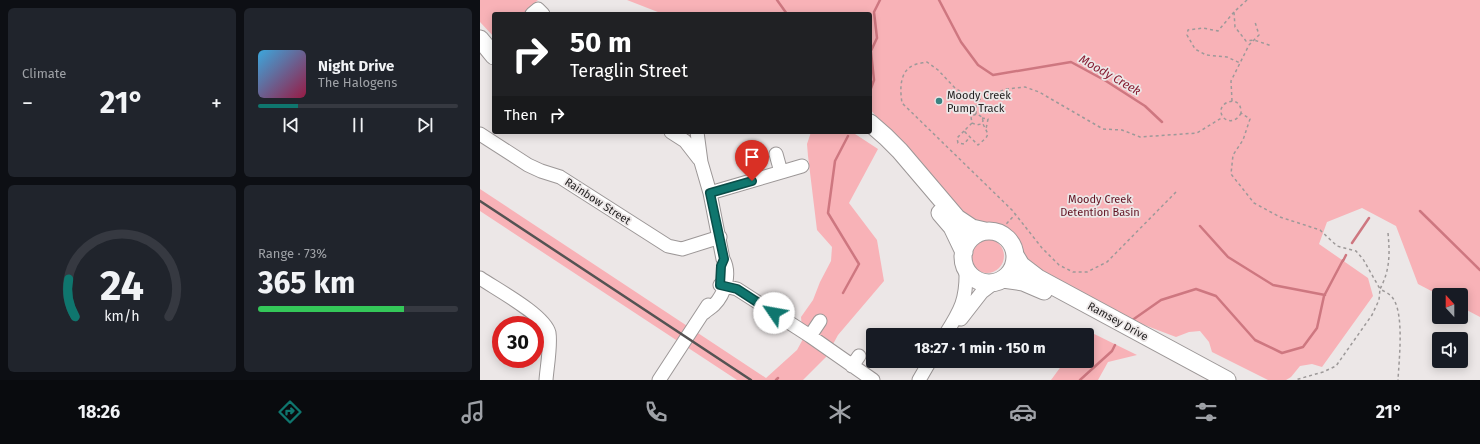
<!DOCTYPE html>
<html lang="en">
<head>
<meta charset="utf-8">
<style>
	:root { --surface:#171b24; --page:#20242c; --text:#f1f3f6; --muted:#9ea1a6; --line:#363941; --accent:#0f766e }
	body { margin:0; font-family:"Fira Sans",sans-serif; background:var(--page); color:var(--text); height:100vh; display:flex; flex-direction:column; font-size:15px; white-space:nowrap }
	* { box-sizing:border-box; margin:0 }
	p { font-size:13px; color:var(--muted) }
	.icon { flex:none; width:22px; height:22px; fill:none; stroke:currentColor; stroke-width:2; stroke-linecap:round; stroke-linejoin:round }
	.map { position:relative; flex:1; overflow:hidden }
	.sheet { display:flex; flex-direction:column; gap:8px; padding:8px; background:#0d0f14; width:480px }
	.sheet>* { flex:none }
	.top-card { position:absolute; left:12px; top:12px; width:380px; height:122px; border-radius:4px; box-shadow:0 2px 10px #0003; background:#202124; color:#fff; overflow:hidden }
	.needle { width:26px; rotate:339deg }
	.tools { position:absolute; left:952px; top:288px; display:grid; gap:8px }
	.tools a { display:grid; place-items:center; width:36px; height:36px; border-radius:4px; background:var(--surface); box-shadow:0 2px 10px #0003; font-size:20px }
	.speed { position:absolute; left:12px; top:316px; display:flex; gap:8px; font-size:20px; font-weight:700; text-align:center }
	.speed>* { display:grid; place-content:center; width:52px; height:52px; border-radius:50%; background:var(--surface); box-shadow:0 2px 10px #0003; line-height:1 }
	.speed .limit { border:6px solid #d22; background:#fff; color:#111 }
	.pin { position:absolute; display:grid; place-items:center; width:34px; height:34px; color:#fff; margin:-41px -17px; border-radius:50% 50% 50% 0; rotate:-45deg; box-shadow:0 0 4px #0007 }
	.pin .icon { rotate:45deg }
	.me { position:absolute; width:44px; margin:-22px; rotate:303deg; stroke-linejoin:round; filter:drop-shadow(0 0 3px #0008) }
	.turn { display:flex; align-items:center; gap:14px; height:84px; padding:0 12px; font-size:18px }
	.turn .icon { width:52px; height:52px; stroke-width:2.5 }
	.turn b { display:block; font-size:28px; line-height:34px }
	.then { display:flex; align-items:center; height:38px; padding:0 12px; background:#0003; gap:8px; font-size:15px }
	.big { font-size:30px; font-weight:700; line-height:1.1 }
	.sheet .card { flex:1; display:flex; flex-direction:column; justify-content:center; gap:6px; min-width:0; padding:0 14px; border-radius:6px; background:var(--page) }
	.sheet .dial { align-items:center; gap:0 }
	.dial svg { height:104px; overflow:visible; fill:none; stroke:var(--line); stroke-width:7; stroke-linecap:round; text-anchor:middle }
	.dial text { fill:var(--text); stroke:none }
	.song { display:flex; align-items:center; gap:12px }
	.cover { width:48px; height:48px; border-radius:6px; background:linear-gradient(135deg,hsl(200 70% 55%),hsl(340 70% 35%)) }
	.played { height:4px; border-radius:2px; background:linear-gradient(90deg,var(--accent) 20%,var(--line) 20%) }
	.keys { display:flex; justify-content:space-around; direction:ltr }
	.heat { display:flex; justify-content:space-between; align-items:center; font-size:22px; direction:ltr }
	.charge { height:6px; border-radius:3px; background:linear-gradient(90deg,#34c759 73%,var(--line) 0) }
	.sheet .tiles { flex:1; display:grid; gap:8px; grid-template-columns:repeat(2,1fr) }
	.trip { position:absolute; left:386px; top:328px; width:228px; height:40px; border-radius:4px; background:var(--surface); box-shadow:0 2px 10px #0003; font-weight:700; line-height:40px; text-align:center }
	.dock { display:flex; height:64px; justify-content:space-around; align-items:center; background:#090b0e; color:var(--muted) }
	.dock .icon { width:28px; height:28px }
	.dock .selected { color:var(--accent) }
	.dock b { font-size:18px; color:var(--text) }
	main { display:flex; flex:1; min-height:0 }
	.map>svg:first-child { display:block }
</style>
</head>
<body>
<main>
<section class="sheet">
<div class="tiles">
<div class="card"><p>Climate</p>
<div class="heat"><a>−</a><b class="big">21°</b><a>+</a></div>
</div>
<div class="card">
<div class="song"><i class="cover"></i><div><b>Night Drive</b><p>The Halogens</p></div></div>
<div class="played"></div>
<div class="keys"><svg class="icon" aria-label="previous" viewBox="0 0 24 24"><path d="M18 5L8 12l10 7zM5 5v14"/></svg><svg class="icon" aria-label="pause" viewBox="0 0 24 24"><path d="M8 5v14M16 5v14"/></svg><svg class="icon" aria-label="next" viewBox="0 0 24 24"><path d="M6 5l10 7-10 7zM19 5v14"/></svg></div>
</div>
<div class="card dial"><svg viewBox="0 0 100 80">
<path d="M14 69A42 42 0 1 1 86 69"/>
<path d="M14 69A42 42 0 0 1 9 40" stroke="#0f766e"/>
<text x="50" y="56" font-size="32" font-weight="700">24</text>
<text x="50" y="72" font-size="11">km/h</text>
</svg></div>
<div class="card"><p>Range · 73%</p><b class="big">365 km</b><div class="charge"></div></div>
</div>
</section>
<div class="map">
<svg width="1000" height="380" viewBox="0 0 1000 380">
	<rect width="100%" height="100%" fill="#ece7e7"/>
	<path fill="#f8b2b7" d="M0,0H58L43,14H14V37L0,22Z
		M147,0H1000V317L981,307V295H959L938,284L916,226L882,208L847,222L839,244L888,278L893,296L842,367L832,364L820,366L811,377L806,380H788L732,352L729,342L720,331L709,332L696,337L630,312L546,264L525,231L488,221L447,177L390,109V14H183Z
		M331,132H372L398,149L369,203L397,240L404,281L358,335L346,357L323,380H257L0,211V189L286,378L317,350L323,339L321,317L333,300L340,282L351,261L352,247L337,230L328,156L327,144Z
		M490 256a17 17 0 1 1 34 0a17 17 0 1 1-34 0Z
		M604,329L657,355L628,362L618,380H571L585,361H607V335H601Z"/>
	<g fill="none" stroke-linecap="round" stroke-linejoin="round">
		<path stroke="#ce7780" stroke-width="2.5" d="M297,0L307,14
			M459,0L481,42L498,65L513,75L591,62L626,81L665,106L682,122
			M390,53L397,38L394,12L400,0
			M390,91L394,80L391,52
			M940,211L1000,270
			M720,226L748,257L793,285L845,295
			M872,243L889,218
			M863,261L866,255
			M363,293L379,264L348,213L355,161L368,136
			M651,321L681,300L716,289L736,296L775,340L802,353L823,347L837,328L844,296L863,260
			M296,380L298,378
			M600,380L632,351L635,345"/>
		<defs>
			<path id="minor" d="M52,14L58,9L63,14
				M191,132L205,141L219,159
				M217,132L221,162L230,193L243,259C251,273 245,294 234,305C231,308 227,310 224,313
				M0,134L48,165L61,171L80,177L188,246L202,249L240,237
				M296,154L301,172
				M230,193L322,166
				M0,278C16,289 65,315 69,333C71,345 67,367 66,380
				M240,285L257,289L330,336L340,321
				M481,319L502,292L515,282
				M465,335C481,310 487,299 486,269
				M330,336L393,380
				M372,366L379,356
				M179,380L228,305
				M439,380L450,361"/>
			<path id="major" d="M0,39L14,56
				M390,123L406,137L420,151L477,218L492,228L505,231
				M460,213L472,227L484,252
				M483 257a26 26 0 1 1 52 0a26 26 0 1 1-52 0Z
				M535,255L541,265L558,278L747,380
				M523,279L543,282L564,291"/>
		</defs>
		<use href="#minor" stroke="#9c9797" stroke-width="15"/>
		<use href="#major" stroke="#9c9797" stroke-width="19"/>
		<path stroke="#9d9999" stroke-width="1.5" stroke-dasharray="3 3" stroke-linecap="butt" d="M767,0L754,12L755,27L766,41L774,40L792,46
			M754,12L738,31L723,28L708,30L707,35L715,49L726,55L747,57L760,63
			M752,101L751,81L769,45L779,35L775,22
			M761,113C758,120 749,124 743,117C733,103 762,92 761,113L770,119L763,140L753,155L751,174L774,203L800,217L840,230L857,246L876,251L883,259L900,289L899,300L892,315L856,366L843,372L815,380
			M496,114V101
			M502,118L508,119L506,129
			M492,123L497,125L501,124L503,121L502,117L497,114L494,115L491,117L492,123L484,131L498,145L506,138L508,134L502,122
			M484,131L477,138L478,143L484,144L490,137
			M696,192L627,262L607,272H593L579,265L562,248L532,210L422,103C420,90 419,71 434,65C438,63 443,63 447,62L458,70L475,88L496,101L526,89L545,87L559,92L623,129L642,130L660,137L717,133L743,117
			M517,231C525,227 529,220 536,214
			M908,233C910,254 910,270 900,289C905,292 911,294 914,300C924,317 919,360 918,380"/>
		<use href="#minor" stroke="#fff" stroke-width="13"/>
		<use href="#major" stroke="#fff" stroke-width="17"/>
		<path stroke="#555353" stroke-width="2.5" d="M0,201L271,380"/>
	</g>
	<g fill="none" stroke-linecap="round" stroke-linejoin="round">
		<defs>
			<path id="route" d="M272,181L230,193L244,259L241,266L240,285L257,289L294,313"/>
		</defs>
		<use href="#route" stroke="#0a4d48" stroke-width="10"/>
		<use href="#route" stroke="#0f766e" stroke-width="7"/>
	</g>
	<circle fill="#3b8382" stroke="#ece7e7" stroke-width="1.5" cx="459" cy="101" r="4"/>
	<g text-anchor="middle" stroke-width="3.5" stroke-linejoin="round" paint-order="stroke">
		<g font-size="11" fill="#242222" stroke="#ece7e7" text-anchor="start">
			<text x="467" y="99">Moody Creek<tspan x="467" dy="13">Pump Track</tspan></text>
		</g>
		<g font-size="11" fill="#611222" stroke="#ece7e7">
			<text x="620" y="203">Moody Creek<tspan x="620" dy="13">Detention Basin</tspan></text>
		</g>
		<g font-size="11" fill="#242222" stroke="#ece7e7">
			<text transform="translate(118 201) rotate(33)" y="4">Rainbow Street</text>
			<text transform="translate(638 321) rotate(29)" y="4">Ramsey Drive</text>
		</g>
		<g font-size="12" font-style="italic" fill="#861e33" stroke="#ece7e7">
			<text transform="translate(630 75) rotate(30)" y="4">Moody Creek</text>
		</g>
	</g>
</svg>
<div class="tools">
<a><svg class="needle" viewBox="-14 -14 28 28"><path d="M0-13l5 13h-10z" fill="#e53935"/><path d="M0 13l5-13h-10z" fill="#9ea1a6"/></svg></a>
<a><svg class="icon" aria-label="sound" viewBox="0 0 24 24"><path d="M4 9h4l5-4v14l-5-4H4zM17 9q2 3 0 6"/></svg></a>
</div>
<div class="speed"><div class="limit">30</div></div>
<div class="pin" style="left:272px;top:181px;background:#d93025"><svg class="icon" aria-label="arrive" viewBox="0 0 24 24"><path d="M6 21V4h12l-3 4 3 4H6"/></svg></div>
<svg class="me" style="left:294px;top:313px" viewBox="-20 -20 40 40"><circle r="19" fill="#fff"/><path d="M0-13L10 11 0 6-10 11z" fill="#0f766e"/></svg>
<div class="trip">18:27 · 1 min · 150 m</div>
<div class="top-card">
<div class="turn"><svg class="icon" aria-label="right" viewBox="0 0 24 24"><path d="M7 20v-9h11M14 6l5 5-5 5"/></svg><div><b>50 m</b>Teraglin Street</div></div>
<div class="then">Then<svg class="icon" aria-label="right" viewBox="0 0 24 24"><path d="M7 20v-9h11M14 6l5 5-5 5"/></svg></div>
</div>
</div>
</main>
<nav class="dock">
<b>18:26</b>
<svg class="icon selected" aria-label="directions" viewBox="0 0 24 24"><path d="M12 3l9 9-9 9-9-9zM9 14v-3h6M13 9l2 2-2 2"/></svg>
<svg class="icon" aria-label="music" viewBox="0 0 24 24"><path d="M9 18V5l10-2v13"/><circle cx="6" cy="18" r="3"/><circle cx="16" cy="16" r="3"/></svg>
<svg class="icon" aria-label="phone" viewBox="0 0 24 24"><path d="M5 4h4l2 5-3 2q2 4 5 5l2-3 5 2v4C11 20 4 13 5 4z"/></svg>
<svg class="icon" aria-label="climate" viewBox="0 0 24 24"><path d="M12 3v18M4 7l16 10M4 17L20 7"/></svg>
<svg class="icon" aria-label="car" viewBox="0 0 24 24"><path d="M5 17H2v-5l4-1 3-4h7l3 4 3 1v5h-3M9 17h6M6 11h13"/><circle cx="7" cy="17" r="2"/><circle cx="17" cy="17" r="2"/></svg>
<svg class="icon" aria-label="filters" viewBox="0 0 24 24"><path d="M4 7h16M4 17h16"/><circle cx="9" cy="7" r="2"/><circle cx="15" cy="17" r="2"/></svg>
<b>21°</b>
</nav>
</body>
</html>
